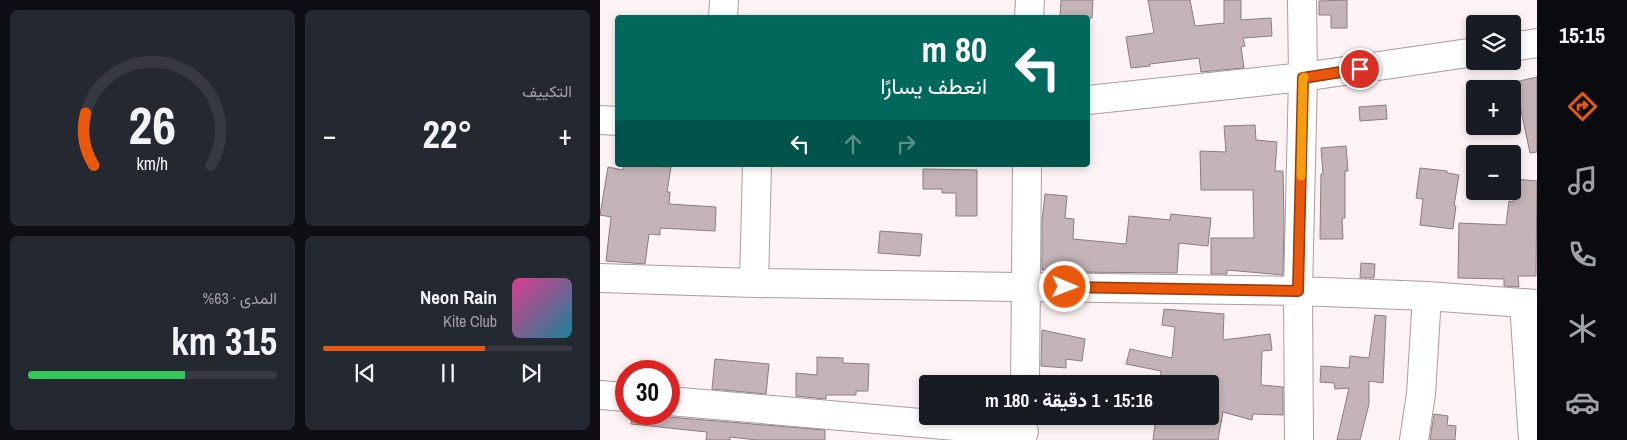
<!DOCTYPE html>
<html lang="ar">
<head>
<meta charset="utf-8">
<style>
	:root { --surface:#171b24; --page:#242831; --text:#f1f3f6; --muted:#9ea1a6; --line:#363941; --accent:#ea580c }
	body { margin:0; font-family:"Archivo Narrow",Vazirmatn,sans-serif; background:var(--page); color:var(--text); direction:rtl; height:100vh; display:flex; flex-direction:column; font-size:19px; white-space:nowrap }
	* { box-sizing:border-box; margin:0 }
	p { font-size:16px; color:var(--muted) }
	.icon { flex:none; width:28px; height:28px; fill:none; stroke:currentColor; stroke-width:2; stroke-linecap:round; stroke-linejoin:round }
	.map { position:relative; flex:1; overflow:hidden; direction:ltr }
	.panel { display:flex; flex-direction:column; gap:10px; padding:10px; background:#0d0f14; width:600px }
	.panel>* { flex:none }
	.guide { position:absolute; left:15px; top:15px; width:475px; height:152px; border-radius:5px; box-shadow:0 2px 8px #0003; direction:rtl; background:#00695c; color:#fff; overflow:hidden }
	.fabs { position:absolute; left:866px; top:15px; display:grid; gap:10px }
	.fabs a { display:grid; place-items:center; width:55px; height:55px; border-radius:5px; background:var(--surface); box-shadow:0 2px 8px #0003; font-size:25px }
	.speed { position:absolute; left:15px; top:360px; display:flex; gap:10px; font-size:25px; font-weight:700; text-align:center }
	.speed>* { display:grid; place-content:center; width:65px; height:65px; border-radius:50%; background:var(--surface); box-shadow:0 2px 8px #0003; line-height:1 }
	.speed .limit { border:8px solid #d22; background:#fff; color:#111 }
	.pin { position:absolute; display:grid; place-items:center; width:42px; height:42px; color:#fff; margin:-21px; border:2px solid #fff; border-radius:50%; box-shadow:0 1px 5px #0007 }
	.me { position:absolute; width:55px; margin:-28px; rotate:91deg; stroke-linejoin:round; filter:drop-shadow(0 0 4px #0008) }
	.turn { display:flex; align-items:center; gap:18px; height:105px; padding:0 20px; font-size:22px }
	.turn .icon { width:65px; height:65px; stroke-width:2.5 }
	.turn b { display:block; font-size:35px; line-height:42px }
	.lanes { display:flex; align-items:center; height:48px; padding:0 20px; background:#0003; justify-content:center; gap:25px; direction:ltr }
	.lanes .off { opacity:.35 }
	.big { font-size:38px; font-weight:800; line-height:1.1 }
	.panel .widget { flex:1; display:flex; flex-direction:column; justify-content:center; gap:8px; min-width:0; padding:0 18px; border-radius:8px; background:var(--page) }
	.panel .dial { align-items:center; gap:0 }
	.dial svg { height:130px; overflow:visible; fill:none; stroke:var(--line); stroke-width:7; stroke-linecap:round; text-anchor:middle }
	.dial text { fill:var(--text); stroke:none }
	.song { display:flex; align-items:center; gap:15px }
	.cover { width:60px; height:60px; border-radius:8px; background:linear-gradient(135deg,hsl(330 70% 55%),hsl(190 70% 35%)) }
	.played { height:5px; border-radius:2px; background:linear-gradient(90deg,var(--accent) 65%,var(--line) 65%) }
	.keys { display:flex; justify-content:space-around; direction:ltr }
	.heat { display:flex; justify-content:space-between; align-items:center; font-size:28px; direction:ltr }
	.charge { height:8px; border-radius:4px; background:linear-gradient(90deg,#34c759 63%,var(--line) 0) }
	.panel .tiles { flex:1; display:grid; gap:10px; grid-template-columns:repeat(2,1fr) }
	.trip { position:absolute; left:319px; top:375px; width:300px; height:50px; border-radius:5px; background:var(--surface); box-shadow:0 2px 8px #0003; font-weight:800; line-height:50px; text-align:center; direction:rtl }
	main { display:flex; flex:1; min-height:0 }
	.tabs { display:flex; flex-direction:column; width:90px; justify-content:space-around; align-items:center; background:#090b0e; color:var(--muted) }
	.tabs .icon { width:35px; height:35px }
	.tabs .selected { color:var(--accent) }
	.tabs b { font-size:22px; color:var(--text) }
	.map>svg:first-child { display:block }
</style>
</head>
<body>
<main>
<nav class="tabs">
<b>15:15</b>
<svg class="icon selected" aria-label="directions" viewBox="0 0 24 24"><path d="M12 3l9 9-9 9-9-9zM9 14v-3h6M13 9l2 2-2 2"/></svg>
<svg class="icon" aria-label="music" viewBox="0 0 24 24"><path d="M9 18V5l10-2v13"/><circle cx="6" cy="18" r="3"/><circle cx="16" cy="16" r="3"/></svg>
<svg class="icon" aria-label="phone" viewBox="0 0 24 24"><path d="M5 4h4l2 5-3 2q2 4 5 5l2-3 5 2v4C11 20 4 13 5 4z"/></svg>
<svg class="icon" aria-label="climate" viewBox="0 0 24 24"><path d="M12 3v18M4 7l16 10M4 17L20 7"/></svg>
<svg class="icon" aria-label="car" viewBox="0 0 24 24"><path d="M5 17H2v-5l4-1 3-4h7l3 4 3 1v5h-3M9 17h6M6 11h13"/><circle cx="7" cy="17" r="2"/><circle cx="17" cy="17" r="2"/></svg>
</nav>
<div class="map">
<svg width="937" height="440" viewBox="0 0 937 440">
	<rect width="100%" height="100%" fill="#fdf3f5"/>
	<path fill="#c4b4b7" stroke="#8a7c7f" d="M461,0H493L492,18H460Z
		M548,0H590L595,26L624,23V0H641V20L671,18L672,36L643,38L645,46L641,47L644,68L601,72L599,58L550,64V66L531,68L526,37L554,33Z
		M747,0V28H731V15H719V1Z
		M937,77V152L930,153L915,82Z
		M786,105L787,119L760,121L759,107Z
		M655,125L656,140L677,142L675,171H683L684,225L683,275L627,270V274H611V238H654L653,190H601L600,151L626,152L624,126Z
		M746,146L748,171H745V218H742L743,239H720L721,174H723L721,148Z
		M24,165L71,167L67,192H70L69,204L116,207L115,231L60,228V235L49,234L45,264L6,261L11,217L0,215L8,167L23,170Z
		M820,168L847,171V173L859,175L854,206H856L853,229L820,225L823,199L816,198Z
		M323,169L377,170V216H356V193H342V189H323Z
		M915,179L937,181L936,276H918L919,287L904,286V279L858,278L859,223L906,225L909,201L913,202Z
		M445,194L467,196L465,218L474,219L473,239L526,244L529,216L570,220L571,214L611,218L608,246L579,243L577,273L473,272L442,270V221Z
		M280,231L322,234L320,256L278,253Z
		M761,263L775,264L774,278H760Z
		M564,309L624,314L623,340L670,334L672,350L662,351L661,385L683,387V415L653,414L652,420L623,412L618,440H553L556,416H610V384H560L561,371L526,364L530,349L572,358L575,327L562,325Z
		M775,315L786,316L783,383L769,381V404L760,440H737L749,388L735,389L734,383L720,382L721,366L749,368L750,356L769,358Z
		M442,330L485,339L482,361L466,359V368L441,366Z
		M217,357L243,358V363L269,364L268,391H256V395H226V399L196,396V373L217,375Z
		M115,359L169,364L166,394L112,389Z
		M32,414H60L68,417L225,430V440H157L130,437V440H106L107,432L31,424Z
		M834,414L848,416L847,425L856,426L855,440H830Z"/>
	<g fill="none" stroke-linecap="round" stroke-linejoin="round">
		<defs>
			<path id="minor" d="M123,18L124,0
				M429,18L430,0
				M912,47L937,43
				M488,100L703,77L875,52
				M0,120L18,121
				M0,278L154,283L698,291L827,296L937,304
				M154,283L157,165
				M924,303L933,440
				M425,384L427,165
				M0,395L26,397
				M69,401L424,432
				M699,440L698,291L703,77L702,0
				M814,440L821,394L827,296"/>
		</defs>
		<use href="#minor" stroke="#ab9ca0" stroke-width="30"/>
		<use href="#minor" stroke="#fff" stroke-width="28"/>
	</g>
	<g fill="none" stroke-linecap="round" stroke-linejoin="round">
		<defs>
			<path id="route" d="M465,287L698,291L703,78L760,69"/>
		</defs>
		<use href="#route" stroke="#983908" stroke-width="12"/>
		<use href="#route" stroke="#ea580c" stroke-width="9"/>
		<path stroke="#f59e0b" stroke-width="9" d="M701,176L703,78L704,77"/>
	</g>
</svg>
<div class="fabs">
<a><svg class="icon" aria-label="layers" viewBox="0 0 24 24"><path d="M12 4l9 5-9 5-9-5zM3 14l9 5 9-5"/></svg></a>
<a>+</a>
<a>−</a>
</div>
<div class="speed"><div class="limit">30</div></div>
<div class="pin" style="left:760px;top:69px;background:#d93025"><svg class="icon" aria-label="arrive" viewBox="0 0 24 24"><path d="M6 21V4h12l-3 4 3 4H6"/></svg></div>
<svg class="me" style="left:465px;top:287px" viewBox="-20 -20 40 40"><circle r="17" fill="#ea580c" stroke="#fff" stroke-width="3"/><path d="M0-11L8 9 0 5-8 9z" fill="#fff"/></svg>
<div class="trip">15:16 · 1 دقيقة · 180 m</div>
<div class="guide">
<div class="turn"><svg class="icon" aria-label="left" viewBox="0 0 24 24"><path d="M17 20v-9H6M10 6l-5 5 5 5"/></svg><div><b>80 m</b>انعطف يسارًا</div></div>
<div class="lanes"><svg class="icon" aria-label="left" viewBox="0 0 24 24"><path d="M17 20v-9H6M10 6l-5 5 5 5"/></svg><svg class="icon off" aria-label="ahead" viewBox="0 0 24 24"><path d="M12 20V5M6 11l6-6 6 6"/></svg><svg class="icon off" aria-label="right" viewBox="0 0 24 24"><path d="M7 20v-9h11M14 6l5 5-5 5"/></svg></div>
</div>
</div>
<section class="panel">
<div class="tiles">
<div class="widget"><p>التكييف</p>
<div class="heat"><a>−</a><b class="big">22°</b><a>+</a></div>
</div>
<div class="widget dial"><svg viewBox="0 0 100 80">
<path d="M14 69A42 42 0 1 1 86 69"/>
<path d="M14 69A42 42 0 0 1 9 37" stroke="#ea580c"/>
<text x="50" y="56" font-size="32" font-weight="700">26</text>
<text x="50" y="72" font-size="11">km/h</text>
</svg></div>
<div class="widget">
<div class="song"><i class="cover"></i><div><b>Neon Rain</b><p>Kite Club</p></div></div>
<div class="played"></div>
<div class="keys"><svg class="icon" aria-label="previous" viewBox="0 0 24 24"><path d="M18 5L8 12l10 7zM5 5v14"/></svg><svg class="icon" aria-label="pause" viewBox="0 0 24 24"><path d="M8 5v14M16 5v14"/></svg><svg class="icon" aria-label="next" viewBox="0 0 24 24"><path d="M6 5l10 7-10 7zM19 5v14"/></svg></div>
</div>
<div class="widget"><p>المدى · 63%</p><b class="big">315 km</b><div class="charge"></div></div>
</div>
</section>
</main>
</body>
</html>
